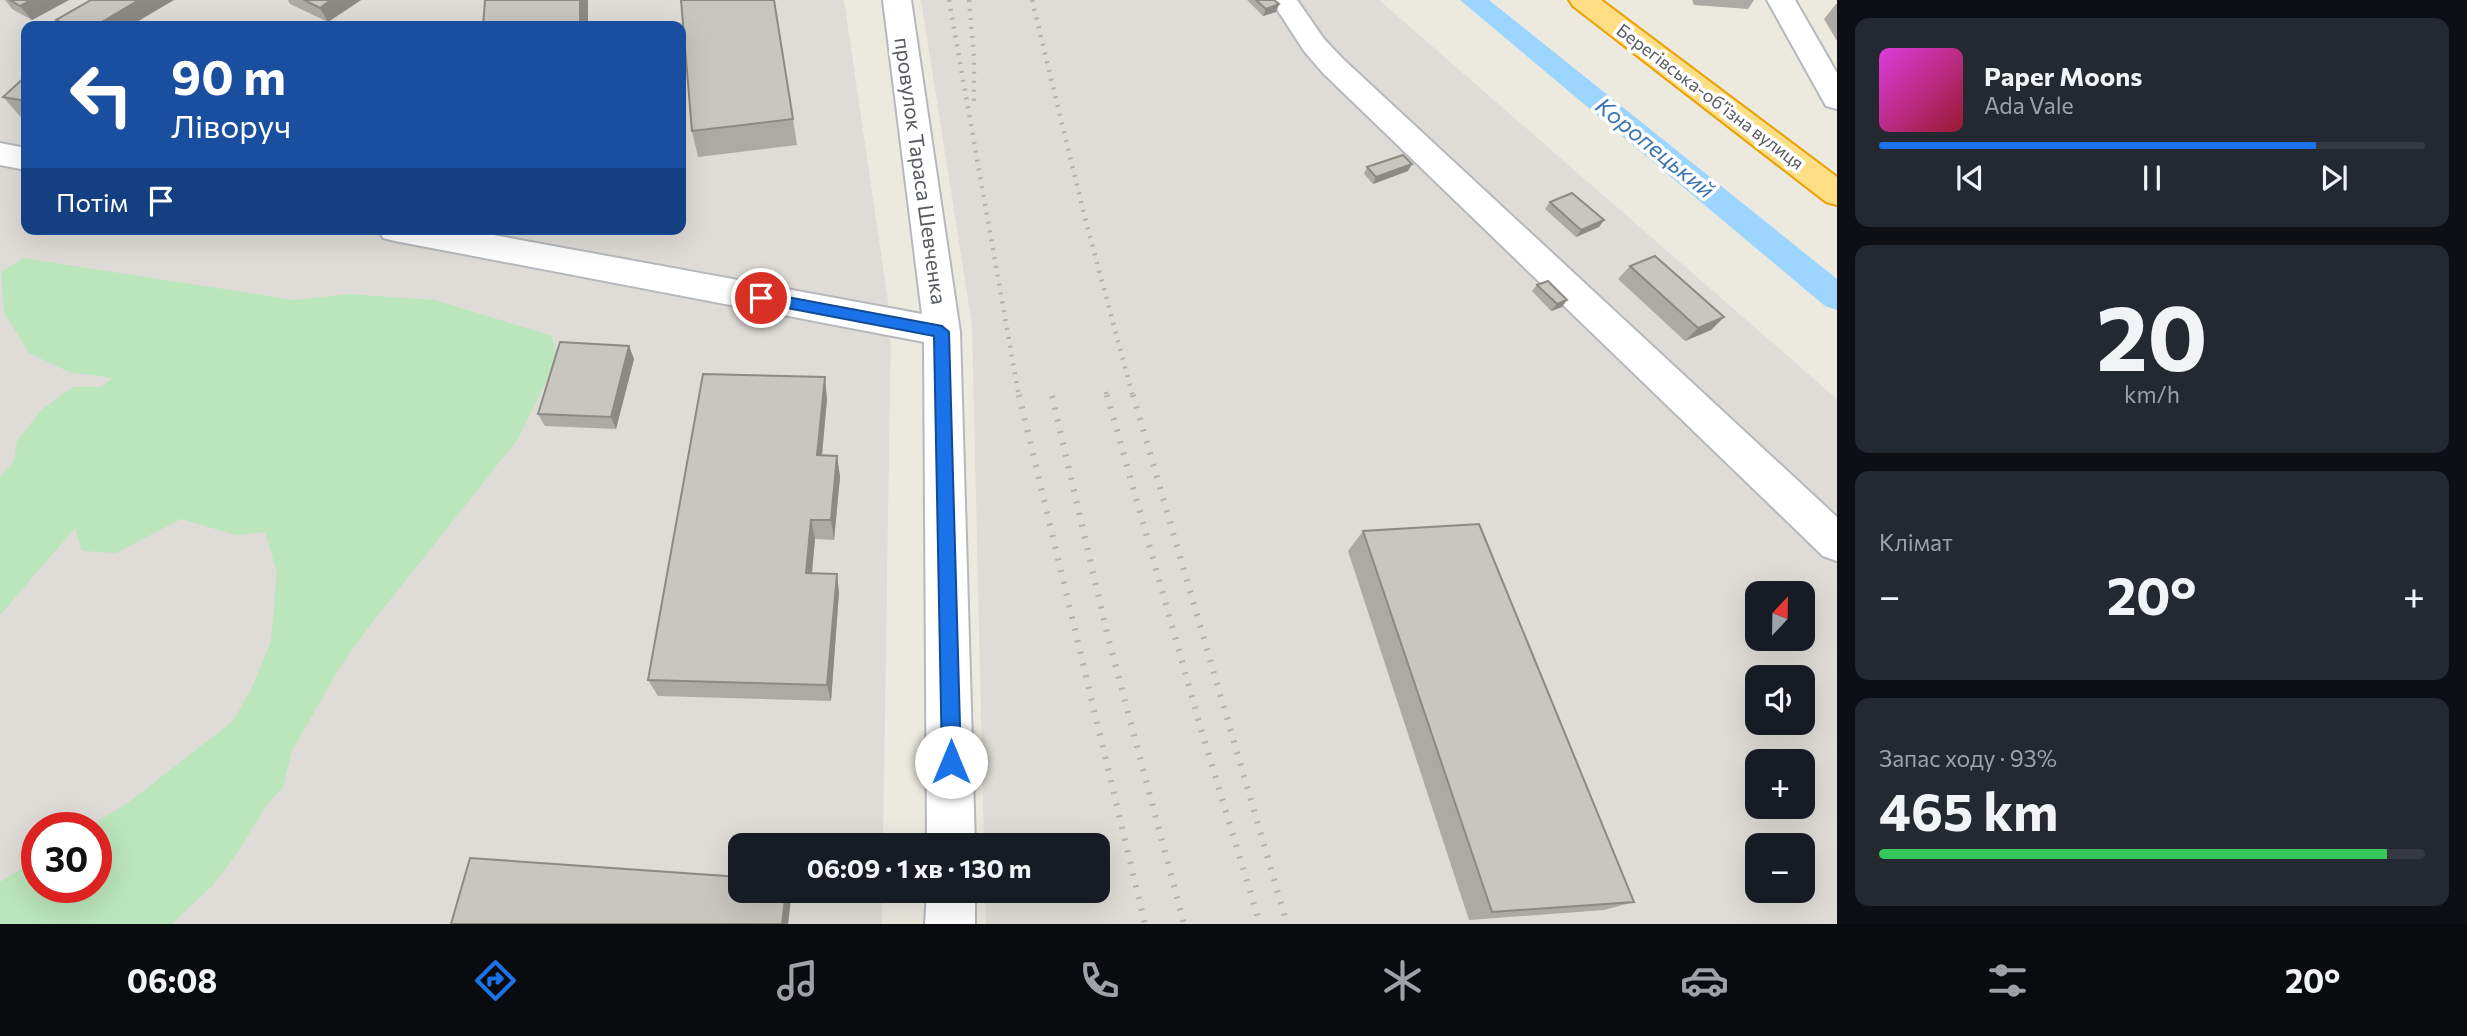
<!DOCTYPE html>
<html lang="uk">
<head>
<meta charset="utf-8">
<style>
	:root { --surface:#171b24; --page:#242831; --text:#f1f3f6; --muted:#9ea1a6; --line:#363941; --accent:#1a73e8 }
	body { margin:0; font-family:Commissioner,sans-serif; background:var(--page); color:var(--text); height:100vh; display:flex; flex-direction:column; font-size:26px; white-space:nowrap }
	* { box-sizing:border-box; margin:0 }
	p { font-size:23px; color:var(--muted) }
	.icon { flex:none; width:38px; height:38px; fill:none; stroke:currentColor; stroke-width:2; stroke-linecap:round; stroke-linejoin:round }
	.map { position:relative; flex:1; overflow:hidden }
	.side { display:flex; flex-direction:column; gap:18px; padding:18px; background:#0d0f14; width:630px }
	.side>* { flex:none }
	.top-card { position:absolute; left:21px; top:21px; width:665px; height:214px; border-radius:14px; box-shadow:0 7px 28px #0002; background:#1a4fa0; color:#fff; overflow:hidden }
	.needle { width:46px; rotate:22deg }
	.fabs { position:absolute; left:1745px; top:581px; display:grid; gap:14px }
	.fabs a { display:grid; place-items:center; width:70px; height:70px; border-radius:14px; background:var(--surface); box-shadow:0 7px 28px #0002; font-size:35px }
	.speed { position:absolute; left:21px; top:812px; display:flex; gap:14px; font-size:35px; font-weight:700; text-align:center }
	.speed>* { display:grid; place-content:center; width:91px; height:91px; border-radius:50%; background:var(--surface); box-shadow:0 7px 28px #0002; line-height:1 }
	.speed .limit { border:10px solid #d22; background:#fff; color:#111 }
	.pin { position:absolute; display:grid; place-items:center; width:60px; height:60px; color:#fff; margin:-30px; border:4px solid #fff; border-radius:50%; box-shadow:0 2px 7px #0007 }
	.me { position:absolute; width:77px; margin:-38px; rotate:0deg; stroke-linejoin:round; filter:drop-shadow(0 0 5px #0008) }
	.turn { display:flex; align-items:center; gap:24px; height:147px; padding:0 35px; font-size:32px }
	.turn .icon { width:91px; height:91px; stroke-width:2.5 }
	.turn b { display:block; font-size:49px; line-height:60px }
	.then { display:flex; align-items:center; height:66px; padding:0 35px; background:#0003; gap:14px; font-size:26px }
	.big { font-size:52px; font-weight:700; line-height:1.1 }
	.side .widget { flex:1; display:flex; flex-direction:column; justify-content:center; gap:10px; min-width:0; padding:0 24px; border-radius:14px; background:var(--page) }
	.side .dial { align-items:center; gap:0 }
	.dial b { font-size:91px; line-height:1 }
	.song { display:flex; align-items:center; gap:21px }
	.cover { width:84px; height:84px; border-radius:10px; background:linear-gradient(135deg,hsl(300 70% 55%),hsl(350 70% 35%)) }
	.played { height:7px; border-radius:4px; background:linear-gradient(90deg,var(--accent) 80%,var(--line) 80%) }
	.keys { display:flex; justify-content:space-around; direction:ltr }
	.heat { display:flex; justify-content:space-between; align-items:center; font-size:38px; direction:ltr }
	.charge { height:10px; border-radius:5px; background:linear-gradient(90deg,#34c759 93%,var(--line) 0) }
	.trip { position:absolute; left:728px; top:833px; width:382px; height:70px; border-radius:14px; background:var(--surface); box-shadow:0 7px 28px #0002; font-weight:700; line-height:70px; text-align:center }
	.dock { display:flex; height:112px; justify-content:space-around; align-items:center; background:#090b0e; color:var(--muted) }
	.dock .icon { width:49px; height:49px }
	.dock .on { color:var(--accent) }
	.dock b { font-size:32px; color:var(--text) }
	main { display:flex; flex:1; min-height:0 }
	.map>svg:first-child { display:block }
</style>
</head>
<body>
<main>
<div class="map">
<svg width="1837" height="924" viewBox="0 0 1837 924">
	<rect width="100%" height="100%" fill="#ece9df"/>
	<path fill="#dfdcd7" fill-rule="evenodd" d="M0,0H844L891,322L883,845H740V891H882V924H0ZM26,26H681V229H26ZM37,828H96V887H37Z
		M921,0H1379L1837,399V924H986L985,891H1097V845H984L972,325ZM1757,593H1802V639H1757ZM1757,677H1802V723H1757ZM1757,761H1802V807H1757ZM1757,845H1802V891H1757Z"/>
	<path fill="#bbe5bb" d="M23,258L294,300L348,294L435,300L552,336L558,357L518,439L371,624L340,667L292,751L283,787L267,804L240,849L213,885L172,924H0V882L37,859V887H96V828H87L129,802L233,721L253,685L271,641L277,572L265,532L236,535L181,519L116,553L82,551L75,528L0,615V477L14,461L17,441L41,410L73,387H100L113,378L69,372L29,353L4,312L1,272Z"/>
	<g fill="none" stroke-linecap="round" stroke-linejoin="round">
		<path fill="#9cd5ff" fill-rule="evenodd" d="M1460,0H1489L1837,279V310L1825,306Z"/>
		<defs>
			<path id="minor" d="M883,0H911L960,332L975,845H927L924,342L395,241L383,238L379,229H461L922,314Z
				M1271,0H1297L1324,39L1343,59L1837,517V561L1823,556L1323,73L1304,51Z
				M1767,0H1795L1837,73V109L1826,106Z
				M0,143L26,148V170L0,165Z
				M927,891H975V924H925Z"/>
			<path id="highway" d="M1569,0H1601L1837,177V205L1826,202L1573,6Z"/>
		</defs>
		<use href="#minor" stroke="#b5b8bd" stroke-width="4"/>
		<use href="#highway" stroke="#eba000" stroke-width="4"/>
		<use href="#minor" fill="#fff" fill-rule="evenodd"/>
		<use href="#highway" fill="#fede84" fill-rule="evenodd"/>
		<path stroke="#b1b2b2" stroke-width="4.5" stroke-dasharray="2 7" stroke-linecap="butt" d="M949,0L1019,397
			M969,0L974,57V101
			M1032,0L1085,218L1133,397
			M1106,392L1107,397"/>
		<path stroke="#b1b2b2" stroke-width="6" stroke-dasharray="2 10" stroke-linecap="butt" d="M1019,395L1145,924
			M1107,395L1201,729L1260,924
			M1133,395L1287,924
			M1052,396L1107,633L1184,924"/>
	</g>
	<path fill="#ada9a4" d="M5,0H69L32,20L12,9Z
		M288,0H361L328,22L290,4Z
		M1247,0H1274L1279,4L1276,12L1263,16Z
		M1692,0H1754L1748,9L1694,5Z
		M1836,4H1837V41L1824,19Z
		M26,76V123L3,97Z
		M793,119L797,145L698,157L692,131Z
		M1367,167L1408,171L1373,184L1364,174Z
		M1550,202L1599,227L1576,237L1545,209Z
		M1630,266L1724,317L1711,330L1685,341L1618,279Z
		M1537,285L1562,307L1551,311L1532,291Z
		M629,346L634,359L616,429L545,426L538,414Z
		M827,399L822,455L837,456L840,477L834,540L815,539L812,573L839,592L831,701L658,696L648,680Z
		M1363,531L1634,902L1604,910L1469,920L1348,551Z"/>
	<path fill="#8d8a86" d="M31,0H69L32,20L20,6Z
		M139,0H174L130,26H95Z
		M331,0H361L328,22L320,8Z
		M580,0H588V26H580Z
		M1279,4L1276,12L1263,16L1266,9Z
		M1412,164L1408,171L1373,184L1376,177Z
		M1604,220L1599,227L1576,237L1581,230Z
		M1567,300L1562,307L1551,311L1557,304Z
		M1724,317L1711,330L1685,341L1698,328Z
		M629,346L634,359L616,429L611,417Z
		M825,377L827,399L820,476L817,455Z
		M837,456L840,477L834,540L831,520Z
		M811,520L815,539L810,592L806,573Z
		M837,574L839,592L831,701L827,685Z
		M786,891H792L788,924H782Z"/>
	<path fill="#c9c5bf" stroke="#8d8a86" stroke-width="2" d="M10,0H31L20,6Z
		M91,0H139L95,26H68L56,20Z
		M304,0H331L320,8Z
		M485,0H580V26H483Z
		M681,0H774L793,119L692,131Z
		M1256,0H1274L1279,4L1266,9Z
		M26,76V101L3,97Z
		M1403,155L1412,164L1376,177L1367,167Z
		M1572,193L1604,220L1581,230L1550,202Z
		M1655,256L1724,317L1698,328L1630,266Z
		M1548,281L1567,300L1557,304L1537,285Z
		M560,342L629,346L611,417L538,414Z
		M703,374L825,377L817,455L837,456L831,520H811L806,573L837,574L827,685L648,680Z
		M1479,524L1634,902L1492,912L1363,531Z
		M470,858L740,877V891H786L782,924H451Z"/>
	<path fill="#1a73e8" stroke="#114b97" stroke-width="2" d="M761,292L942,326L949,332L961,762L958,768L951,771L945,768L942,762L934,336L756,302L754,298Z"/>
	<g text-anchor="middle" stroke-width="7" stroke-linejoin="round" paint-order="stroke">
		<g font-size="18" fill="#585c61" stroke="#fff">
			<text transform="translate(1710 97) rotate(37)" y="6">Берегівська-обʼїзна вулиця</text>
		</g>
		<g font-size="21" fill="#585c61" stroke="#fff">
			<text transform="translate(920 171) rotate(82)" y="7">провулок Тараса Шевченка</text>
		</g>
		<g font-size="23" font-style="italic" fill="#3a75b1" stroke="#fff">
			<text transform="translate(1655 148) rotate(39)" y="8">Коропецький</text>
		</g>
	</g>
</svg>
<div class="fabs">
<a><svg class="needle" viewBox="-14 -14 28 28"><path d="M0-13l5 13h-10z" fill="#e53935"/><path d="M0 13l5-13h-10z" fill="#9ea1a6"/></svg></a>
<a><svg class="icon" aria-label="sound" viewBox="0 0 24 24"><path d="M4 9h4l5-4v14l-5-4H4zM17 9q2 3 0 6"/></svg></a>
<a>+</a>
<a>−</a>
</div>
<div class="speed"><div class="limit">30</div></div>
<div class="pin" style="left:761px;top:298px;background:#d93025"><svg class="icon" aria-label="arrive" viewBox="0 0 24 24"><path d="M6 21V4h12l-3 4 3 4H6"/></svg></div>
<svg class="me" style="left:951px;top:762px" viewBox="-20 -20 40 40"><circle r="19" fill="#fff"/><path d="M0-13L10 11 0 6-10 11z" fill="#1a73e8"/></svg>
<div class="trip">06:09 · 1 хв · 130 m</div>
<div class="top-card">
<div class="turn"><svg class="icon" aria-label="left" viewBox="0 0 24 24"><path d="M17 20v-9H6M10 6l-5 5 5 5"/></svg><div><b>90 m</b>Ліворуч</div></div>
<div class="then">Потім<svg class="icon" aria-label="arrive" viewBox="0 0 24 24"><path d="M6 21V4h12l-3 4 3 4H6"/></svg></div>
</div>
</div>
<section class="side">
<div class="widget">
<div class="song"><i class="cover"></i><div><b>Paper Moons</b><p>Ada Vale</p></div></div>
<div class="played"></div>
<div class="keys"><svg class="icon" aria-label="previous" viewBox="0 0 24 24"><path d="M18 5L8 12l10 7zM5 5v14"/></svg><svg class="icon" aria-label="pause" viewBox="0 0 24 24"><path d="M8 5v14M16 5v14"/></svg><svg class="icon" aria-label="next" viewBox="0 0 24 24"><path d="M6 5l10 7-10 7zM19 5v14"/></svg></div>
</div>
<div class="widget dial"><b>20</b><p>km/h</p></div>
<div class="widget"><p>Клімат</p>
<div class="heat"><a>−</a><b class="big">20°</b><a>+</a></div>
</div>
<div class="widget"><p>Запас ходу · 93%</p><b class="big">465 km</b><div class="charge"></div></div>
</section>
</main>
<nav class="dock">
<b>06:08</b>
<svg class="icon on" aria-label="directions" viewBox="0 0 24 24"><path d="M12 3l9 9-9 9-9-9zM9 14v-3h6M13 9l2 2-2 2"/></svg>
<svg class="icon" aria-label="music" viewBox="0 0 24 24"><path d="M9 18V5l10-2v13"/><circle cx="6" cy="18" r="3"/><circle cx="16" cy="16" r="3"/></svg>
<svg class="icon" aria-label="phone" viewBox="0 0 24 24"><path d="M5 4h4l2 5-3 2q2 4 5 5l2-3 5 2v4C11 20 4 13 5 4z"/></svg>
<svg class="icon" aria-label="climate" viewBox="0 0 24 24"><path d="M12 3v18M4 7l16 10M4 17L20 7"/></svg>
<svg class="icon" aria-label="car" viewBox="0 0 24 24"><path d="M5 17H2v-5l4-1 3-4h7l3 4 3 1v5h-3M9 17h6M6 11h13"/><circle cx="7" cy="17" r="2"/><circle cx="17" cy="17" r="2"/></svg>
<svg class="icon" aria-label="filters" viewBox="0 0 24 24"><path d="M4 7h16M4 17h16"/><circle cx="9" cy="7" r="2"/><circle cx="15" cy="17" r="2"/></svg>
<b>20°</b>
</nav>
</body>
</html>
